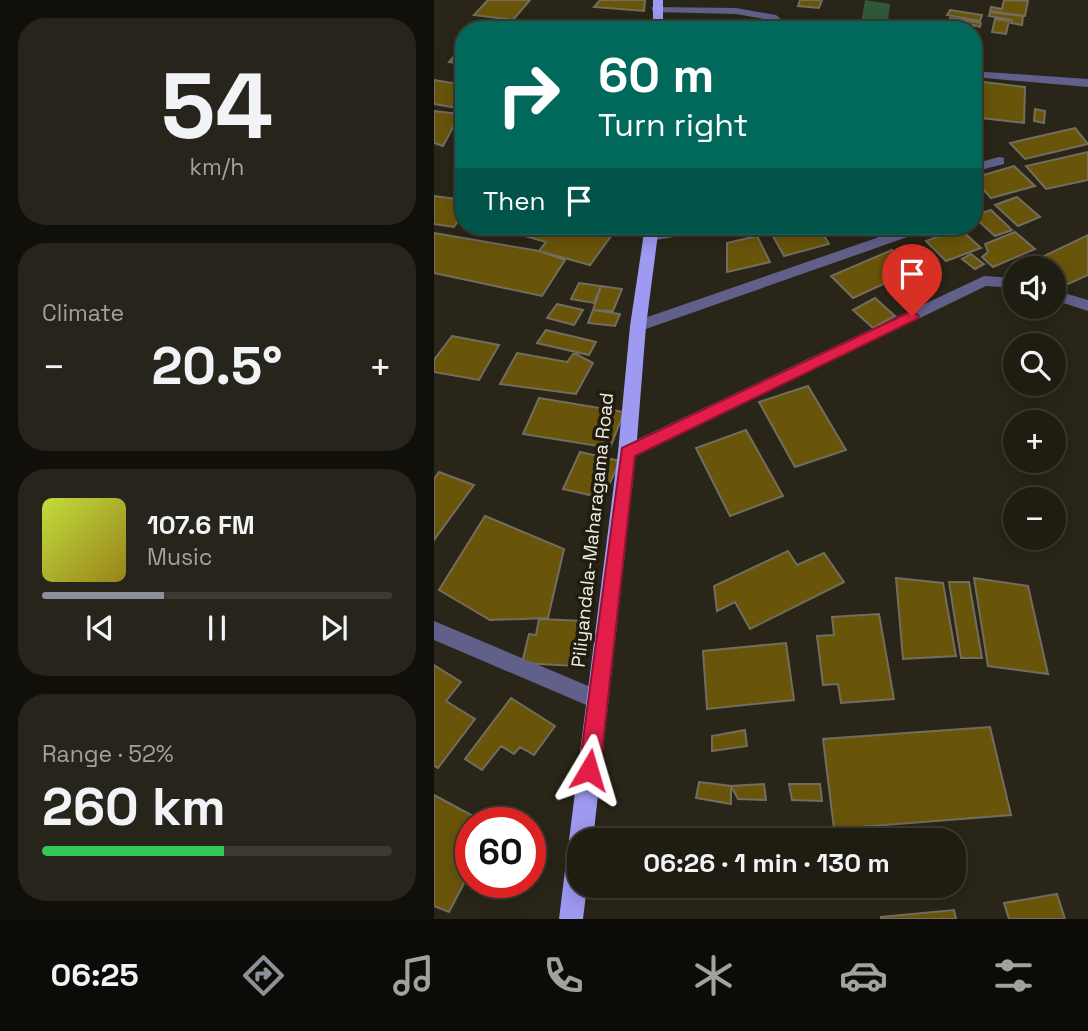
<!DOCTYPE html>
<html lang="en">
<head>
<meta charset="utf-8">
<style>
	:root { --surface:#1f1c12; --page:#27251b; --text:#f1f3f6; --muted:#a1a19f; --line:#3c3a32; --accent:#8c9099 }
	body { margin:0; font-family:"Space Grotesk",sans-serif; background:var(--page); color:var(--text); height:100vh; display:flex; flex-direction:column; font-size:26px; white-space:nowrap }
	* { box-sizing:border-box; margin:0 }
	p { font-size:23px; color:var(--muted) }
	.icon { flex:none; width:38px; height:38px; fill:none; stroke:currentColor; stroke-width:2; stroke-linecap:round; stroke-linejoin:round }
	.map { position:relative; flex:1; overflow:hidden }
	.panel { display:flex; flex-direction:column; gap:18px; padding:18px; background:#110f0a; width:434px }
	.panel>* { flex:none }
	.hud { position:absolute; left:21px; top:21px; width:527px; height:214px; border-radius:28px; box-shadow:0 4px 18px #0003,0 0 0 2px var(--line); background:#00695c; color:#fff; overflow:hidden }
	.fabs { position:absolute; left:569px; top:256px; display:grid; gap:14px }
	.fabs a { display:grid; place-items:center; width:63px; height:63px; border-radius:50%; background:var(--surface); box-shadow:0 4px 18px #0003,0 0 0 2px var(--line); font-size:35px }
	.speed { position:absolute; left:21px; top:807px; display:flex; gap:14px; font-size:35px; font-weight:700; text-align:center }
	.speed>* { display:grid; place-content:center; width:91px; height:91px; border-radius:50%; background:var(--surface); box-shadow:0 4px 18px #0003,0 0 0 2px var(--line); line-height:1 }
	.speed .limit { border:10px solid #d22; background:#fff; color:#111 }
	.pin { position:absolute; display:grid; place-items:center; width:60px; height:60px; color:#fff; margin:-72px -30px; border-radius:50% 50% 50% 0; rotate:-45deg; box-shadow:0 0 7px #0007 }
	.pin .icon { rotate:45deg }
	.me { position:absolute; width:77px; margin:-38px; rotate:7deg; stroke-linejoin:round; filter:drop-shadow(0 0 5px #0008) }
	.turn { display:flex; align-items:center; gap:24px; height:147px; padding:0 28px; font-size:32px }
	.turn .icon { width:91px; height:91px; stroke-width:2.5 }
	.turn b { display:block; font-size:49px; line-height:60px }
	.then { display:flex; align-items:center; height:66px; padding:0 28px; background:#0003; gap:14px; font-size:26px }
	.big { font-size:52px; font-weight:800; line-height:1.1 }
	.panel .tile { flex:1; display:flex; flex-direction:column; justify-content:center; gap:10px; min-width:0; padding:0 24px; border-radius:28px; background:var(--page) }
	.panel .dial { align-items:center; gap:0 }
	.dial b { font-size:91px; line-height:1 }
	.song { display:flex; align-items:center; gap:21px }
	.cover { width:84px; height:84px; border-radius:10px; background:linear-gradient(135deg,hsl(70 70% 55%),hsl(50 70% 35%)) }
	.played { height:7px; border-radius:4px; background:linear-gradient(90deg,var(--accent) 35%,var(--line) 35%) }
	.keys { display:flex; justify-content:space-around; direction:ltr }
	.heat { display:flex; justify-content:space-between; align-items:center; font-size:38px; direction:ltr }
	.charge { height:10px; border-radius:5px; background:linear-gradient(90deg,#34c759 52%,var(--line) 0) }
	.trip { position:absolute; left:133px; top:828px; width:399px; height:70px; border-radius:28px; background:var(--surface); box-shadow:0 4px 18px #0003,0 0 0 2px var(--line); font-weight:800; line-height:70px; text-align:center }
	.tab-bar { display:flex; height:112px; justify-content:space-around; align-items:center; background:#0c0b07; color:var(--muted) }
	.tab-bar .icon { width:49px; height:49px }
	.tab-bar .current { color:var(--accent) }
	.tab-bar b { font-size:32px; color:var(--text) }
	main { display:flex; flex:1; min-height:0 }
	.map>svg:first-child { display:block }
</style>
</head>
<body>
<main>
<section class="panel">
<div class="tile dial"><b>54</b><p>km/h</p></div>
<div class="tile"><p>Climate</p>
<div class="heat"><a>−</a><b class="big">20.5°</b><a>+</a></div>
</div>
<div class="tile">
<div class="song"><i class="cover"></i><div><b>107.6 FM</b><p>Music</p></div></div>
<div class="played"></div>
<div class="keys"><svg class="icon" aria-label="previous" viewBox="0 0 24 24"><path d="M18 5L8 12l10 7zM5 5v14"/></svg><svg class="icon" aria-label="pause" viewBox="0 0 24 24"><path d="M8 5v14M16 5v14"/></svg><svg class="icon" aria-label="next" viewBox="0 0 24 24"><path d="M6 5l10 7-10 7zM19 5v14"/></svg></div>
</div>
<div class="tile"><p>Range · 52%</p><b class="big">260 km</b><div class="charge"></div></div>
</section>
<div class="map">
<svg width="654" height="919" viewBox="0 0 654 919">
	<rect width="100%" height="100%" fill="#292518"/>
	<path fill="#31583a" d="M431,0L456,4L453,30L426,29Z"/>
	<path fill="#69550a" stroke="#726d5e" stroke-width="2" d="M54,0H96L79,20L40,15Z
		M166,0H211L210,11L160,7Z
		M366,0H388L385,8L364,6Z
		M570,0L594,1L591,16L556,11L557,7L568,9Z
		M516,10L548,15L546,21L513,15Z
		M556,12L589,16L588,25L577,23L578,20L555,16Z
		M516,18L547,23L546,27L539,25L538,30H511Z
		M561,19L575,21L572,34L558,32Z
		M30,45V64L15,62Z
		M0,80L30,85V109L0,104Z
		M542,81L591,87L590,123L539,117Z
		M601,109L611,111L610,123L600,121Z
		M0,111L26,114L9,146L0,143Z
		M641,128L654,144L591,159L576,143Z
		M654,152V180L612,189L592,166Z
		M580,166L601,186L557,198L539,178Z
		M0,196L30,200V211L20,227L0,224Z
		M583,197L606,217L584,226L561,205Z
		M557,210L578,230L561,236L539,216Z
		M46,226H85L79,233Z
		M90,226H173L183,228L156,265L105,251L112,242L84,234Z
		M350,226H384L395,244L350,256L335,229Z
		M525,228L547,248L512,261L492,241Z
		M581,232L601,249L559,267L548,257L554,252L551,244Z
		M0,233L105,251L131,260L108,296L0,273Z
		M654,235V275L634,284L620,272V268H614L604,259Z
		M323,236L336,262L293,272V243Z
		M458,250L480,270L419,298L397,276Z
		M537,254L550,264L541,269L528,259Z
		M145,283L167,286L160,303L137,299Z
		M167,286L188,289L179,311L159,310Z
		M441,298L461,316L439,328L419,310Z
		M123,304L149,310L140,325L113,318Z
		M159,310L186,314L181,326L154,323Z
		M112,330L162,342L155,355L103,343Z
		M18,336L65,345L45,380L0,372V360Z
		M83,353L133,362L140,353L159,363L142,394L66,384Z
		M374,386L412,450L361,467L325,402Z
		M105,398L190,412L176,448L89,434Z
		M312,430L349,496L296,516L262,448Z
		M146,452L186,461L169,498L129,489Z
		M5,472L40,485L0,540V479Z
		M51,516L130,549L114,618L56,620L5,590Z
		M354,551L363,565L390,553L410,582L316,629L301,602L283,611L280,586Z
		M462,578L509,583L522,656L469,659Z
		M540,578L594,586L614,674L554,666Z
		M515,582H535L548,658H527Z
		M445,614L460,699L407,703L404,684L389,685L383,636L400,635L398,617Z
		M105,619L150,621L142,666L88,663L95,634L102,635Z
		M352,643L360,700L273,709L269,651Z
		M0,665L27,682L12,701L41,719L4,768L0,766Z
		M77,698L121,726L100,755L86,747L80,754L67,746L48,770L31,759Z
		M556,727L577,815L400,829L389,739Z
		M311,730L313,746L278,751V736Z
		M265,782L297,786V804L262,798Z
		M330,784L332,800L304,799L297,786Z
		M355,784H386L388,801L358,800Z
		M0,795L50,822H37V870L15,912L0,906Z
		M623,894L631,919H575L570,903Z
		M520,910L522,919H447V917Z"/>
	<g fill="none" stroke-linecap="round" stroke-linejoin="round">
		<path fill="#61608b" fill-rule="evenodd" d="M0,621L171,693L175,700L171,707L164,710L0,640Z"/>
		<path fill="#61608b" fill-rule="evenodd" d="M218,7L302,8L342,15L360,30H348L335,20L302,14L222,12L218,11Z
			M539,71L654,79V87L539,77Z
			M565,157L570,158V164L539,172V164Z
			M250,226H284L277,231L216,241L209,236L216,231Z
			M477,226H498L496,229L209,330H199L196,326L199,322Z
			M550,276L581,278V288L552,286L199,457H187L184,452L187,447Z
			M620,290L654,300V311L620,300Z"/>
		<path fill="#9e99f1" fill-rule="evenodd" d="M219,0H229V30H219Z
			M211,226H225L212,326L202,452L159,840H145V886H153L149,919H125L133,854L138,845L135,840L184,452L196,326Z"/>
	</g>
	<path fill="#e11d48" stroke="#92132f" stroke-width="2" d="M478,311L485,316L483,319L201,456L166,770L163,777L155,780L148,777L145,770L188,448Z"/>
	<g text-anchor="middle" stroke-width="7" stroke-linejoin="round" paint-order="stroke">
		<g font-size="19" fill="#efece3" stroke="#201c0f">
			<text transform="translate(158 530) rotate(-84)" y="7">Piliyandala-Maharagama Road</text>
		</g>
	</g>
</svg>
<div class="fabs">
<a><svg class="icon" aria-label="sound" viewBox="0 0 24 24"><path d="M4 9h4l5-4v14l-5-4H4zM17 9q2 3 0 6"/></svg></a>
<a><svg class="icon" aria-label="search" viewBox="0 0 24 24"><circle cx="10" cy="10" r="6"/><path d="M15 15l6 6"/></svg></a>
<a>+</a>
<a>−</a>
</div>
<div class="speed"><div class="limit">60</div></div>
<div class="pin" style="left:478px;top:316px;background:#d93025"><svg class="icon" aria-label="arrive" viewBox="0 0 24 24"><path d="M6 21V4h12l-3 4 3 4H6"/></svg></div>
<svg class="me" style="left:155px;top:770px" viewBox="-20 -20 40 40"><path d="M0-17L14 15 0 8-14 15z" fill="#e11d48" stroke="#fff" stroke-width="4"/></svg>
<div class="trip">06:26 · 1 min · 130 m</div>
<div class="hud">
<div class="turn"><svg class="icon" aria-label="right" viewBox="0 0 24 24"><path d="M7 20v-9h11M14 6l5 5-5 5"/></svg><div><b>60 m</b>Turn right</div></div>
<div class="then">Then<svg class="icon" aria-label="arrive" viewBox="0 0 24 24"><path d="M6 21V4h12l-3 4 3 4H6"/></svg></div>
</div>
</div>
</main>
<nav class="tab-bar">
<b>06:25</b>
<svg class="icon current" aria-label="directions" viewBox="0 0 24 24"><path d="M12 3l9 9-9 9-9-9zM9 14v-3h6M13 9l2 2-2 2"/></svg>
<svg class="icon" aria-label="music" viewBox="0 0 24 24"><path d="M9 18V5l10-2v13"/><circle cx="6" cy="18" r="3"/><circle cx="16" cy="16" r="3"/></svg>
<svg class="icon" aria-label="phone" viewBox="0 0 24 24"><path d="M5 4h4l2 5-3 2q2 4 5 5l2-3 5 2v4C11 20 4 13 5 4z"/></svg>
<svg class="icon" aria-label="climate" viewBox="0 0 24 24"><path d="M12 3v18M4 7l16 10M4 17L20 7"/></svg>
<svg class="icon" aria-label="car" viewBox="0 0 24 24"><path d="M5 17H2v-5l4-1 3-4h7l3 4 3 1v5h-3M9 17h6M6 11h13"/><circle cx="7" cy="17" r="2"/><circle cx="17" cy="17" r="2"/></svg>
<svg class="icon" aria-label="filters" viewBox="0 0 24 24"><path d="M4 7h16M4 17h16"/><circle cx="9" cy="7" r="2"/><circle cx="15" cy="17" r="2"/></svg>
</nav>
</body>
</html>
